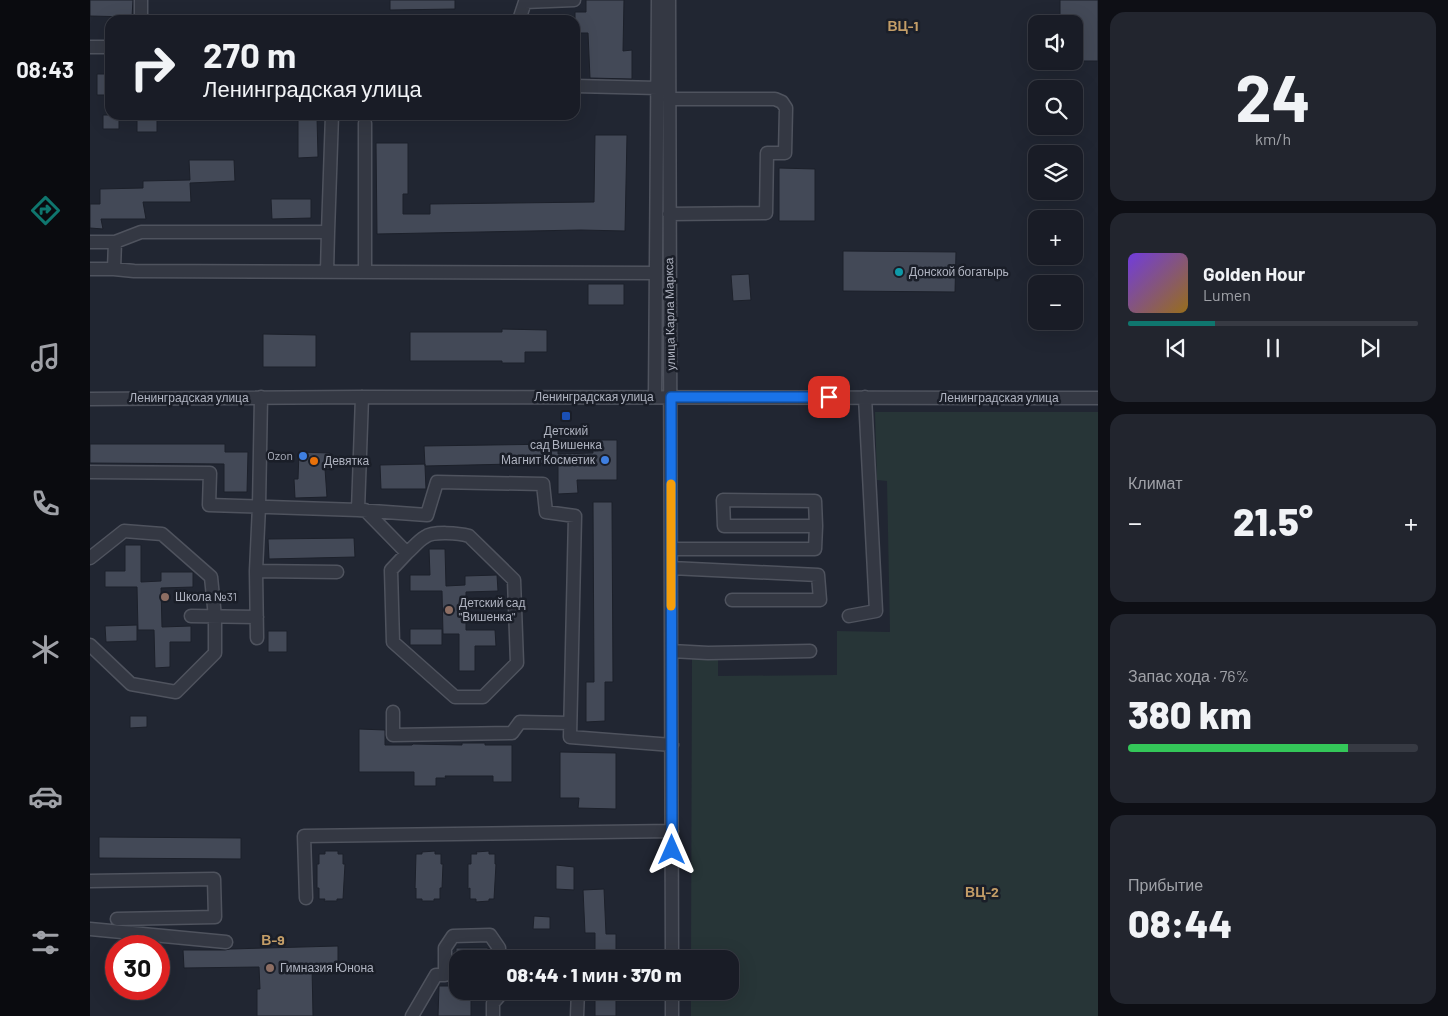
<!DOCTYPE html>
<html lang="ru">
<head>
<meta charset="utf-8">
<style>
	:root { --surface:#191c26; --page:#22252e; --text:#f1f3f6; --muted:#9fa1a7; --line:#373a43; --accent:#0f766e }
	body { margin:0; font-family:Barlow,sans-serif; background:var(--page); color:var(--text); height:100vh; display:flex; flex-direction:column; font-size:19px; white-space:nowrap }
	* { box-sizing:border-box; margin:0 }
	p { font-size:16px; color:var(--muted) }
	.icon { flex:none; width:28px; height:28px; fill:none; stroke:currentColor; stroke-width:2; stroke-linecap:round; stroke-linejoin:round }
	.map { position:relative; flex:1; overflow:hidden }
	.sheet { display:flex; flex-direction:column; gap:12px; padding:12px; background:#0e0f15; width:350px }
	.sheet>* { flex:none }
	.top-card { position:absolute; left:15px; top:15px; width:475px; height:105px; border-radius:15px; box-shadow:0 5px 20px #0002,0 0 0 1px var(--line); background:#191c26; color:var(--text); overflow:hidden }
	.buttons { position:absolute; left:938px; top:15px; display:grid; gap:10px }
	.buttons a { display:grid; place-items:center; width:55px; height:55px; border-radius:10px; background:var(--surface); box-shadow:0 5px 20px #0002,0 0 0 1px var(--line); font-size:25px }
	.speed { position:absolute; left:15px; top:935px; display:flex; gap:10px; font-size:25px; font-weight:700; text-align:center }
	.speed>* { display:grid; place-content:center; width:65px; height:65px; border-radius:50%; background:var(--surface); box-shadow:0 5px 20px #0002,0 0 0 1px var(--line); line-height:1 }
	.speed .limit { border:8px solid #d22; background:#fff; color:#111 }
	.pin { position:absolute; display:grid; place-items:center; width:42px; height:42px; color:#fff; margin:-21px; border-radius:10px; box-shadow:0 2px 8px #0006 }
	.me { position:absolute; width:55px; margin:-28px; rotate:0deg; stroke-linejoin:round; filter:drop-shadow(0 0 4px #0008) }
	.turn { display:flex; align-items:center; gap:18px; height:105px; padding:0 15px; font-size:22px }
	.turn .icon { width:65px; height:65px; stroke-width:2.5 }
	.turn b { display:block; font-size:35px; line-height:42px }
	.big { font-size:38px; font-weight:800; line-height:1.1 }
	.sheet .widget { flex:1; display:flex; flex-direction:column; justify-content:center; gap:8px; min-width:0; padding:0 18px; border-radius:15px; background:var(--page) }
	.sheet .dial { align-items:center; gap:0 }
	.dial b { font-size:65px; line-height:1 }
	.song { display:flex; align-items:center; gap:15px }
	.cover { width:60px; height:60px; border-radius:8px; background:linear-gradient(135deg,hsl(260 70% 55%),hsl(40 70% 35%)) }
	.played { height:5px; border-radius:2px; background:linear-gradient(90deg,var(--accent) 30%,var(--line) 30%) }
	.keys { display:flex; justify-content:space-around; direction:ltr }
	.heat { display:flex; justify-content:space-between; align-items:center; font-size:28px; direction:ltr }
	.charge { height:8px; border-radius:4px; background:linear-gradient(90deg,#34c759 76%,var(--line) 0) }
	.trip { position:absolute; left:359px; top:950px; width:290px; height:50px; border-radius:15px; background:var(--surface); box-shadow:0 5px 20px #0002,0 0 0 1px var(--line); font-weight:800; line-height:50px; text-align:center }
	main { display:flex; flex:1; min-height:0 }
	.menu { display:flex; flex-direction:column; width:90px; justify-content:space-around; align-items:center; background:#0a0b0f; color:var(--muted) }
	.menu .icon { width:35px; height:35px }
	.menu .active { color:var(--accent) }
	.menu b { font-size:22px; color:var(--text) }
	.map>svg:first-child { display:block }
</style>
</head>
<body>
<main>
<nav class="menu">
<b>08:43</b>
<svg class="icon active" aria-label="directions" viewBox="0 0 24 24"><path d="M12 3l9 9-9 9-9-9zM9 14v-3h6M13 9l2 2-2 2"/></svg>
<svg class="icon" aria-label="music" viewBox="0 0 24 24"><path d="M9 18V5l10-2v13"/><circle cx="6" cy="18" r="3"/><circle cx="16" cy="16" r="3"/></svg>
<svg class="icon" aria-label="phone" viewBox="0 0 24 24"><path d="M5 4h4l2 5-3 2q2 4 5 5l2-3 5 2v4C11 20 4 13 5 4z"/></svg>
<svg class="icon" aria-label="climate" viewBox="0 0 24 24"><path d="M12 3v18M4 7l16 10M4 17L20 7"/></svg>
<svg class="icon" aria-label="car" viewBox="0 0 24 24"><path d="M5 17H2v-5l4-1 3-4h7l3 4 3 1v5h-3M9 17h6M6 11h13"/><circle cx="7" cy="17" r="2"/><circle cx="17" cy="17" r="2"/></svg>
<svg class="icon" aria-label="filters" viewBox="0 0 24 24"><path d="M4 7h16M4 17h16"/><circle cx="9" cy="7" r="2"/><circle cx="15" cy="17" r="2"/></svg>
</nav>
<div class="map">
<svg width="1008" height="1016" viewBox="0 0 1008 1016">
	<rect width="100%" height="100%" fill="#212632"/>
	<path fill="#273537" d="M785,412H1008V1016H601V991H640V959H601L602,658L628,655V676L747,675V631L800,632L797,481L787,480Z"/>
	<path fill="#434957" stroke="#1c202a" d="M0,0H43L42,17L0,16Z
		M300,0H365V9L300,10Z
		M496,0H534L533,51L542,50V79L500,78L498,33H485V12H496Z
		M970,0H1008V61H984V24H970Z
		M7,74H20V95H7Z
		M13,115H29V129H13Z
		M47,115L67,116V132H47Z
		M208,115H223V118L227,117L228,157L208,158Z
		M505,135H537L535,231L491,230L287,234L286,143H318V194H313V214H340V204L504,202Z
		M99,160H144L145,181L100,183L101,202H53L56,219H11L13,229L0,228V204H10V189L53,188V181L100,180Z
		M689,168L725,169V221H689Z
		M181,199H221V218L182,219Z
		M753,251L866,252L865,292L753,291Z
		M659,274L661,300L643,301L641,275Z
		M498,284H534V305H498Z
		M412,329L457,330V352H435V363H412V361H320V332H412Z
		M173,334L226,335V367H173Z
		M502,440H527V480H487L488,493L468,494V463L335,466L336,489H291L290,465L335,464V466L334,446L468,444V454L503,453Z
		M0,444H135V452H158L157,492H134V464L0,463Z
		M209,452L240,453V469H235L237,497L205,498L204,479H208Z
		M503,502H522L523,682H515V721L496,722V682H504Z
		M264,538L265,557L179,559L178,539Z
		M35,545H51V582L71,581V572H103V587L71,588L72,627L101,626V642H80V667L65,668L64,630H48L47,587H15V571H35Z
		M339,549H355L356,586L375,585V576L407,575L408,591L376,592V630H405L406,646H385V671H369V634H353L352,591H320V575H340Z
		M47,625V641L16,642L15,626Z
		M320,629H352V645H320Z
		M178,631H197V652H178Z
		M40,716H57V727L40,728Z
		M269,729L295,730V745H322L323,744L372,745V743H395V745H422V782H403V776H355L356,778H346V786H324V772H269Z
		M470,752L526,753V809L488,808L489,798H470Z
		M9,837L151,838V859L9,858Z
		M235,851H248V854H253V864H255L253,899H247V901H234L235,899H229V888H227V864H229V854H235Z
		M345,851V854H351V864H353L352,888H350V899H344V901H332V899H326V888L325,889L326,854H332V852Z
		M399,851V854H405V864H406L404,899H399V901L386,902V899H380V888L378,889V864H381V854H387L386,852Z
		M466,865L484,867V890L466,889Z
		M514,889L516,934H526V959H505V933H495L493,890Z
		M444,916L460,917V929H443Z
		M248,946V966H222L223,1016H167V989H170L169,967L94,968L93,950H135L140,949Z
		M366,948H398V959H366Z
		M349,986H368V991H381V1016H348Z
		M505,991H526V1016H505Z"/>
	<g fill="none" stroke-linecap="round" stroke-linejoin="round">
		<defs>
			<path id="minor" d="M51,0V20
				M579,0L582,959
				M429,20L435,2L484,0
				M0,47H20
				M485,86L568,88
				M579,99H685L692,102L696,108L695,153H677L676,213L579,214
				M238,232L242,115
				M0,242H25L24,269
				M25,242L51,232H238L237,272
				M0,269H24L44,271L566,273
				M275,272V123
				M565,397L568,0
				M0,399L272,397L1008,398
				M0,472L120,473L119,505L268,510L337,515L347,482L453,484L456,512L485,516L480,737L582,745
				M633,500L725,501L726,526H634Z
				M268,510L272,397
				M275,510L317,553L301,570L303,642L365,697H393L427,663L424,580L379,536C369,533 343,531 335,537C328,541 323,548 317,553
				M581,549H725L726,526
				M0,558L34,531L72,534L121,577L125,617V653L86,692L41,684L0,645
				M581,568L728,575L730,600H642
				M166,571L247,572
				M101,616L167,617
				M759,616L786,611L775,397
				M167,638L166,571L169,506L171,397
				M581,651L618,653L720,651
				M303,712V735L422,733L430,722L480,723
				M0,881L124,879L125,917L27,919
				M216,898L214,836L582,831
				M0,929L136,942
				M582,991V1016
				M322,1016L346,975H355V948L363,936L400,935L409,948V959
				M403,1016V1003L410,995V991
				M487,1016L488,991"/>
		</defs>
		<use href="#minor" stroke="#4f535e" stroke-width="15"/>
		<use href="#minor" stroke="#343843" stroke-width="12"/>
	</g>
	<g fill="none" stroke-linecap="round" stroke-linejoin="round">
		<defs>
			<path id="route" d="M582,850L581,397H739"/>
		</defs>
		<use href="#route" stroke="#114b97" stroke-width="12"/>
		<use href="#route" stroke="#1a73e8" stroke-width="9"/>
		<path stroke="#f59e0b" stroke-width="9" d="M581,484V606"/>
	</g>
	<circle fill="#0f9aa8" stroke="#1a1e28" stroke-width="2" cx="809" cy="272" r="5"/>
	<rect fill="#1a4fb4" stroke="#1a1e28" stroke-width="2" x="471" y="411" width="10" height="10" rx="2.5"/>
	<g fill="#3f7fe0" stroke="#1a1e28" stroke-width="2">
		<circle cx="213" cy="456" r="5"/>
		<circle cx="515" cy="460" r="5"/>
	</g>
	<circle fill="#e8710a" stroke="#1a1e28" stroke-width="2" cx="224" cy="461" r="5"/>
	<g fill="#8d6e63" stroke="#1a1e28" stroke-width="2">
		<circle cx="75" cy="597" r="5"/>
		<circle cx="359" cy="610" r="5"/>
		<circle cx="180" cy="968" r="5"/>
	</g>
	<g text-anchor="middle" stroke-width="5" stroke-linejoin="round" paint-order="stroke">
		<g font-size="12" fill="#afb3c0" stroke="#1a1e28" text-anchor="start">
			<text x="819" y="276">Донской богатырь</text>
			<text x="476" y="435" text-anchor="middle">Детский<tspan x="476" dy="14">сад Вишенка</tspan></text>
			<text x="203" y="460" text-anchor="end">Ozon</text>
			<text x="505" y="464" text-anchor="end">Магнит Косметик</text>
			<text x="234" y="465">Девятка</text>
			<text x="85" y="601">Школа №31</text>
			<text x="369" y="607">Детский сад<tspan x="369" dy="14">"Вишенка"</tspan></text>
			<text x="190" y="972">Гимназия Юнона</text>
		</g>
		<g font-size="12" fill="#afb3c0" stroke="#1a1e28">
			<text transform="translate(580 314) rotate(-91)" y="4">улица Карла Маркса</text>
			<text x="504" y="401">Ленинградская улица</text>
			<text x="99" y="402">Ленинградская улица</text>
			<text x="909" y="402">Ленинградская улица</text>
		</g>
		<g font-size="14" font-weight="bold" fill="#c39d67" stroke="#1a1e28">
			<text x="813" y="31">ВЦ-1</text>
			<text x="892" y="897">ВЦ-2</text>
			<text x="183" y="945">В-9</text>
		</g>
	</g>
</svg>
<div class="buttons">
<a><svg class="icon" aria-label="sound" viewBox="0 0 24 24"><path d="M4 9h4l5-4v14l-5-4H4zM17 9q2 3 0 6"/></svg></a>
<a><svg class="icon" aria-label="search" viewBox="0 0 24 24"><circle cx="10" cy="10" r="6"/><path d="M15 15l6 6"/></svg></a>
<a><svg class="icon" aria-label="layers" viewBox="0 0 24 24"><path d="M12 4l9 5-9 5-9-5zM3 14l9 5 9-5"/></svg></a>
<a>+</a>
<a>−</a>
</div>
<div class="speed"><div class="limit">30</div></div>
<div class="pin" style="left:739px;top:397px;background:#d93025"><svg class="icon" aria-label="arrive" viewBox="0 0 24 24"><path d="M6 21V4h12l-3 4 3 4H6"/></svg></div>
<svg class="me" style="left:582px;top:850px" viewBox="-20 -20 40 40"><path d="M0-17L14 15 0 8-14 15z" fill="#1a73e8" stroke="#fff" stroke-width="4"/></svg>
<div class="trip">08:44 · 1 мин · 370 m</div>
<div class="top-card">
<div class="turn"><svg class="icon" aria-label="right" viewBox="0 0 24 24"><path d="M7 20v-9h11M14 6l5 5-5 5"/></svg><div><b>270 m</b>Ленинградская улица</div></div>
</div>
</div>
<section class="sheet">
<div class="widget dial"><b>24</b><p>km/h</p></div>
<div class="widget">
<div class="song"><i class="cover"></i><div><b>Golden Hour</b><p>Lumen</p></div></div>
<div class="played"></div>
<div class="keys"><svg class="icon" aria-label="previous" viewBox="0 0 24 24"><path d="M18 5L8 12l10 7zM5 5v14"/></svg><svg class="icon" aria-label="pause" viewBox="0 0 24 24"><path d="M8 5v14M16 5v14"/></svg><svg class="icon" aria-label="next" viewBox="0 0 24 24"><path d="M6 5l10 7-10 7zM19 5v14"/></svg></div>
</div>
<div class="widget"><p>Климат</p>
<div class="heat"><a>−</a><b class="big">21.5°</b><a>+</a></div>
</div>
<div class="widget"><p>Запас хода · 76%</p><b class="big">380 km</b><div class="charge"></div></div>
<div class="widget"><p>Прибытие</p><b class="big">08:44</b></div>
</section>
</main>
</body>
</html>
